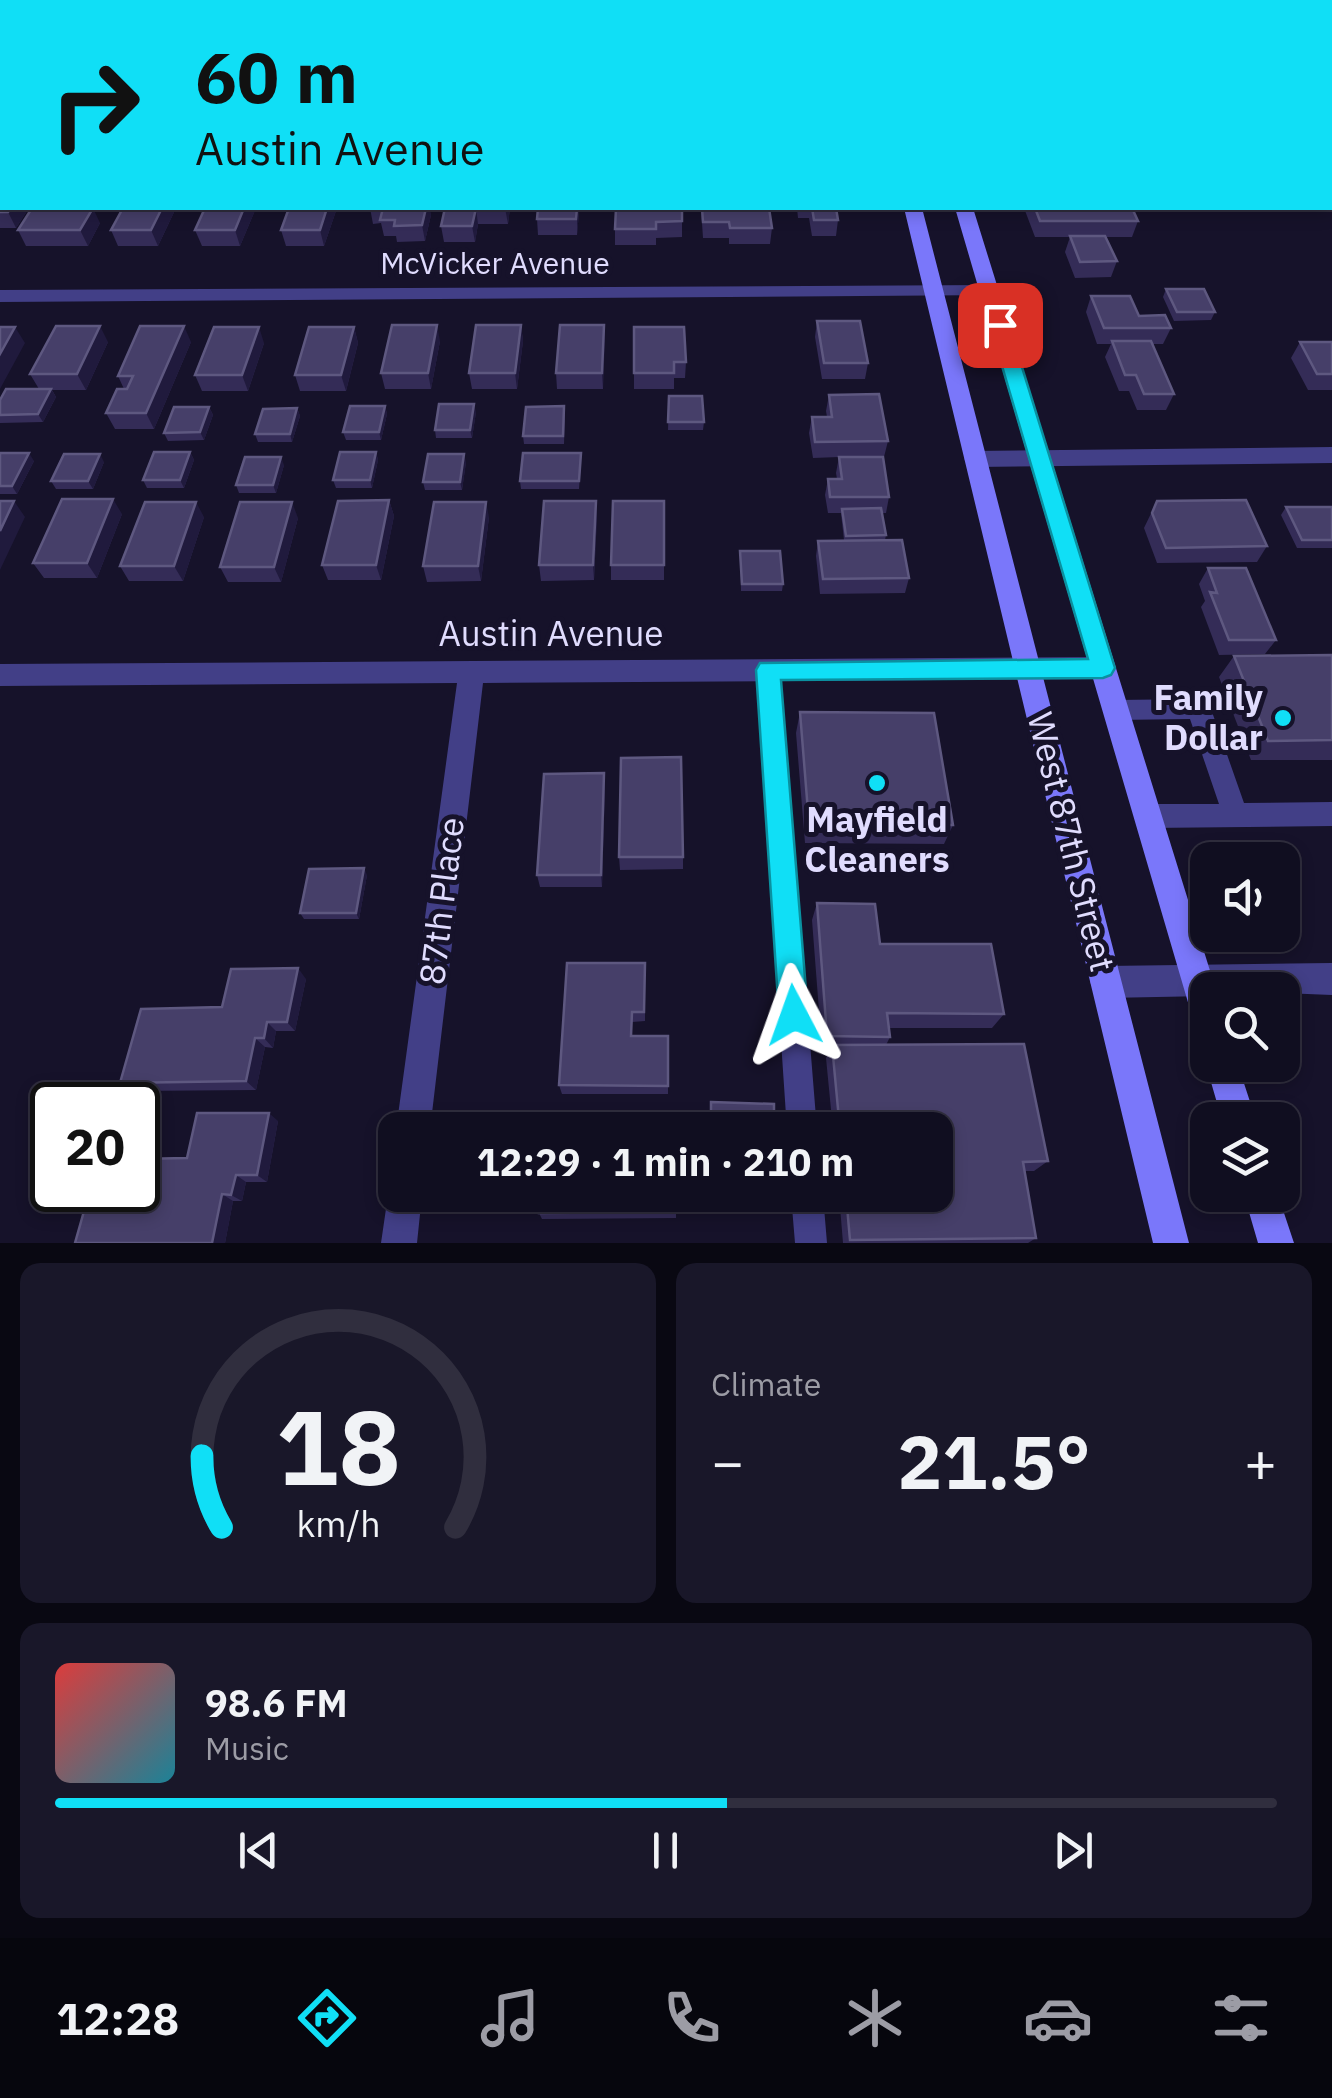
<!DOCTYPE html>
<html lang="en">
<head>
<meta charset="utf-8">
<style>
	:root { --surface:#100e20; --page:#191729; --text:#f1f3f6; --muted:#9c9ca5; --line:#302e3e; --accent:#10dff6 }
	body { margin:0; font-family:"IBM Plex Sans",sans-serif; background:var(--page); color:var(--text); height:100vh; display:flex; flex-direction:column; font-size:38px; white-space:nowrap }
	* { box-sizing:border-box; margin:0 }
	p { font-size:32px; color:var(--muted) }
	.icon { flex:none; width:55px; height:55px; fill:none; stroke:currentColor; stroke-width:2; stroke-linecap:round; stroke-linejoin:round }
	.map { position:relative; height:1243px; overflow:hidden }
	.drawer { display:flex; flex-direction:column; gap:20px; padding:20px; background:#090812; flex:1 }
	.drawer>* { flex:none }
	.guide { position:absolute; left:0px; top:0px; width:1332px; height:210px; box-shadow:0 5px 15px #0003,0 0 0 2px var(--line); background:#10dff6; color:#111; overflow:hidden }
	.buttons { position:absolute; left:1190px; top:842px; display:grid; gap:20px }
	.buttons a { display:grid; place-items:center; width:110px; height:110px; border-radius:20px; background:var(--surface); box-shadow:0 5px 15px #0003,0 0 0 2px var(--line); font-size:50px }
	.speed { position:absolute; left:30px; top:1082px; display:flex; gap:20px; font-size:50px; font-weight:700; text-align:center }
	.speed>* { display:grid; place-content:center; width:130px; height:130px; border-radius:50%; background:var(--surface); box-shadow:0 5px 15px #0003,0 0 0 2px var(--line); line-height:1 }
	.speed .limit { border:5px solid #111; border-radius:15px; background:#fff; color:#111 }
	.pin { position:absolute; display:grid; place-items:center; width:85px; height:85px; color:#fff; margin:-42px; border-radius:20px; box-shadow:0 5px 15px #0006 }
	.me { position:absolute; width:110px; margin:-55px; rotate:356deg; stroke-linejoin:round; filter:drop-shadow(0 0 8px #0008) }
	.turn { display:flex; align-items:center; gap:35px; height:210px; padding:0 30px; font-size:45px }
	.turn .icon { width:130px; height:130px; stroke-width:2.5 }
	.turn b { display:block; font-size:70px; line-height:85px }
	.big { font-size:75px; font-weight:700; line-height:1.1 }
	.drawer .tile { flex:1; display:flex; flex-direction:column; justify-content:center; gap:15px; min-width:0; padding:0 35px; border-radius:20px; background:var(--page) }
	.drawer .dial { align-items:center; gap:0 }
	.dial svg { height:260px; overflow:visible; fill:none; stroke:var(--line); stroke-width:7; stroke-linecap:round; text-anchor:middle }
	.dial text { fill:var(--text); stroke:none }
	.song { display:flex; align-items:center; gap:30px }
	.cover { width:120px; height:120px; border-radius:15px; background:linear-gradient(135deg,hsl(0 70% 55%),hsl(190 70% 35%)) }
	.played { height:10px; border-radius:5px; background:linear-gradient(90deg,var(--accent) 55%,var(--line) 55%) }
	.keys { display:flex; justify-content:space-around; direction:ltr }
	.heat { display:flex; justify-content:space-between; align-items:center; font-size:55px; direction:ltr }
	.drawer .tiles { flex:1; display:grid; gap:20px; grid-template-columns:1fr 1fr }
	.tile:last-child { grid-column:span 2 }
	.trip { position:absolute; left:378px; top:1112px; width:575px; height:100px; border-radius:20px; background:var(--surface); box-shadow:0 5px 15px #0003,0 0 0 2px var(--line); font-weight:700; line-height:100px; text-align:center }
	.dock { display:flex; height:160px; justify-content:space-around; align-items:center; background:#06060d; color:var(--muted) }
	.dock .icon { width:70px; height:70px }
	.dock .active { color:var(--accent) }
	.dock b { font-size:45px; color:var(--text) }
	.map>svg:first-child { display:block }
</style>
</head>
<body>
<div class="map">
<svg width="1332" height="1243" viewBox="0 0 1332 1243">
	<rect width="100%" height="100%" fill="#16122a"/>
	<g fill="none" stroke-linecap="round" stroke-linejoin="round">
		<path fill="#423f87" fill-rule="evenodd" d="M768,660L776,663L780,670L817,1130H787L756,670L760,663Z
			M1199,699L1207,702L1211,709L1244,803L1332,802V826L1148,828L1139,824L1135,816L1139,808L1148,804H1219L1190,719L1116,720L1108,717L1104,710L1108,703L1116,700Z
			M791,1195H823L827,1243H795Z"/>
		<path fill="#423f87" fill-rule="evenodd" d="M0,62L2,63V72H0Z
			M1330,164H1332V174H1330Z
			M990,285L1000,291L997,295L0,302V290Z
			M1332,447V463L975,467L964,459L975,451Z
			M1103,657L1112,660L1116,668L1112,676L1103,679L483,683L430,1130H396L457,683L0,686V664Z
			M1332,963V995L1208,990V996L1106,998L1095,993L1090,982L1095,971L1106,966Z
			M395,1182V1195H422L417,1243H381L388,1195Z"/>
		<path fill="#7a77fa" fill-rule="evenodd" d="M854,0H868V2H854Z
			M894,0H908L909,2H895Z
			M904,208H922L1189,1243H1153Z
			M955,208H973L1216,990H1208V1032L1197,1027L1192,1016Z
			M1208,1061V1065H1238L1256,1120H1222L1206,1065Z
			M1244,1195H1278L1294,1243H1258Z"/>
	</g>
	<path fill="#342c57" d="M0,191L2,208H29L16,228H0Z
		M176,208L158,246H118L111,230Z
		M256,208L240,246H202L195,230Z
		M337,208L324,246H286L281,230Z
		M370,208H429L431,215L425,241L397,242L396,236H384L381,223L373,224Z
		M445,208H510L508,224H478L475,242H444L441,226Z
		M682,208V237L656,238V245H615V229Z
		M701,208H769L772,228L770,244H729V238H703Z
		M797,208H836L838,220L836,236H812L809,218H798Z
		M1024,208H1132L1138,221L1132,237H1106L1117,261L1111,277L1075,278L1065,252L1070,237H1035Z
		M579,212L577,235H538L537,219Z
		M100,223L88,246H26L18,230Z
		M1166,289L1215,312L1211,320L1174,321L1163,297Z
		M1091,296L1171,328L1163,344H1153L1174,394L1166,410H1137L1129,391H1119L1105,357L1111,344H1097L1086,312Z
		M817,321L868,363L865,379H822L815,337Z
		M521,325L523,341L517,389H472L469,373Z
		M604,325L603,389H557L556,373Z
		M354,327L358,343L346,391H300L295,375Z
		M634,327L686,362L685,378H674V389H634Z
		M440,341L431,389H385L381,373Z
		M108,342L86,390H52L56,397L43,422L0,423V415L39,389L30,374Z
		M191,342L154,429H115L106,413L124,389L118,376Z
		M1300,342H1332V390H1308L1291,358Z
		M264,343L248,391H202L195,375Z
		M829,395L888,441L884,457H868L889,497L886,513H882L886,535L885,540L909,578L905,593L820,594L816,556L818,541L844,540L841,513H828L825,495L828,479H837L836,473L839,457L813,458L809,433L812,417H827L826,411Z
		M669,396L704,422L703,430H668Z
		M385,406L387,414L381,440H346L343,432Z
		M209,407L213,415L204,440L168,441L164,433Z
		M297,408L300,416L292,442H258L255,434Z
		M476,412L472,438H436L435,430Z
		M565,414L564,444H524L523,436Z
		M190,452L194,460L184,488H147L143,480Z
		M376,452L378,460L372,488H336L333,480Z
		M0,453L34,461L17,494H0Z
		M581,461L579,489H521L520,481Z
		M104,462L93,489H56L51,481Z
		M466,462L462,490H425L423,482Z
		M284,465L276,493H239L236,485Z
		M389,500L394,516L381,580H328L322,565Z
		M664,501V580H611V565Z
		M1157,501L1267,546L1257,562L1157,563L1144,528Z
		M1286,507H1332V548H1297L1281,515Z
		M122,514L97,578H44L33,563Z
		M597,516L594,580L541,581L539,565Z
		M204,517L183,581H129L120,566Z
		M489,517L481,581L427,582L423,566Z
		M298,518L281,582H228L220,567Z
		M740,551L783,584L782,591H741Z
		M1208,568L1276,640L1265,654L1219,655L1201,607L1205,601L1199,584Z
		M1332,655V760H1251L1219,677L1234,656Z
		M800,712L953,825L944,844L805,843L796,733Z
		M605,786L602,887H540L537,875Z
		M619,857H683V869L620,870Z
		M367,875L359,919H304L300,913Z
		M817,903L880,944L1004,1014L992,1028H889L890,1037L886,1045L1048,1161L1034,1171H1024L1036,1238L1028,1243H843L839,1195H935V1130H833L826,1058L830,1050H822L812,920Z
		M645,963V1021L632,1022V1036H668V1094H562L559,1085Z
		M306,979L295,1031H276L273,1048L265,1047L256,1090L133,1091L120,1083L222,1007Z
		M278,1121L267,1182H246L242,1201H233L225,1243L187,1158Z
		M676,1195V1218L542,1219L539,1213Z"/>
	<path fill="#201a3d" d="M0,0H6L7,2H2V19L0,22Z
		M2,93V120L0,123V97Z
		M11,208H29L16,228L8,212Z
		M93,208L100,223L88,246L80,230Z
		M162,208H176L158,246L151,230Z
		M244,208H256L240,246L235,230Z
		M327,208H337L324,246L320,230Z
		M426,208H429L431,215L425,241L422,225Z
		M476,208L478,224L475,242L472,226Z
		M505,208H510L508,224Z
		M577,208H579V212L577,235Z
		M437,325L440,341L431,389L428,373Z
		M521,325L523,341L517,389L515,373Z
		M604,325L605,341L603,389L602,373Z
		M100,326L108,342L86,390L77,374Z
		M184,326L191,342L154,429L146,413Z
		M15,327L25,343L0,389V354Z
		M259,327L264,343L248,391L242,375Z
		M354,327L358,343L346,391L341,375Z
		M51,389L56,397L43,422L38,414Z
		M474,404L476,412L472,438L470,430Z
		M385,406L387,414L381,440L379,432Z
		M209,407L213,415L204,440L200,432Z
		M297,408L300,416L292,442L290,434Z
		M190,452L194,460L184,488L180,480Z
		M376,452L378,460L372,488L370,480Z
		M29,453L34,461L17,494L12,486Z
		M100,454L104,462L93,489L88,481Z
		M464,454L466,462L462,490L460,482Z
		M281,457L284,465L276,493L273,485Z
		M113,499L122,514L97,578L87,563Z
		M389,500L394,516L381,580L376,565Z
		M14,501L25,517L0,570V531Z
		M596,501L597,516L594,580L593,565Z
		M196,502L204,517L183,581L174,566Z
		M292,502L298,518L281,582L274,567Z
		M486,502L489,517L481,581L478,566Z
		M604,773L605,786L602,887L601,875Z
		M364,868L367,875L359,919L356,913Z
		M298,968L306,979L295,1031L287,1022Z
		M267,1022L276,1031L273,1048L264,1038Z
		M255,1038L265,1047L256,1090L246,1081Z
		M269,1113L278,1121L267,1182L257,1175Z
		M236,1175L246,1182L242,1201L231,1195Z
		M222,1194L233,1201L225,1243H212Z"/>
	<path fill="#463f69" stroke="#5e5880" stroke-width="2.5" d="M54,0H85L83,2H52Z
		M114,0H145L143,2H112Z
		M171,0H202L201,2H170Z
		M239,0H284L283,2H238Z
		M306,0H363L362,2H305Z
		M382,0L399,1H439L438,2H381Z
		M461,0H507L518,1V2H460Z
		M536,0H585L594,1L593,2H536Z
		M615,0H672V2H615Z
		M769,0H800V2H770Z
		M1013,0H1044L1045,2H1014Z
		M1061,0H1092L1093,2H1062Z
		M1272,0H1302L1304,2H1273Z
		M959,1H990V2H960Z
		M1181,1H1204L1205,2H1182Z
		M1259,1L1260,2H1218Z
		M0,191H2V208H11L8,212H0Z
		M32,208H93L80,230H18Z
		M123,208H162L151,230H111Z
		M205,208H244L235,230H195Z
		M289,208H327L320,230H281Z
		M370,208H426L422,225L394,226L395,220H380L383,208Z
		M445,208H506H476L472,226H441Z
		M538,208H577L576,219H537Z
		M616,208H682V221L656,222V229H615Z
		M702,208H769L772,228H730L729,222H703Z
		M812,208H836L838,220H814Z
		M1035,208H1132L1138,221H1040Z
		M1070,236H1105L1117,261L1080,262Z
		M1166,289H1204L1215,312H1177Z
		M1091,296H1130L1139,316L1165,315L1171,328H1104Z
		M817,321H860L868,363H824Z
		M392,325H437L428,373H381Z
		M476,325H521L515,373H469Z
		M560,325H604L602,373H556Z
		M56,326H100L77,374H30Z
		M140,326H184L146,413H106L117,389H127L133,376H118Z
		M0,327H15L0,354Z
		M214,327H259L242,375H195Z
		M309,327H354L341,375H295Z
		M634,327H684L686,362H674V373H634Z
		M1112,341H1151L1174,394H1144L1136,375H1125Z
		M1300,342H1332V374H1317Z
		M6,389H51L38,414L0,415V400Z
		M879,394L888,441L815,442L812,417H832L829,395Z
		M669,396H702L704,422H668Z
		M439,404H474L470,430H435Z
		M350,406H385L379,432H343Z
		M564,406L563,436H523L526,407Z
		M174,407H209L200,432L164,433Z
		M297,408L290,434H255L263,409Z
		M154,452H190L180,480H143Z
		M340,452H376L370,480H333Z
		M0,453H29L12,486H0Z
		M523,453H581L579,481H520Z
		M64,454H100L88,481H51Z
		M428,454H464L460,482H423Z
		M245,457H281L273,485H236Z
		M839,457H883L889,497H830L828,479H842Z
		M62,499H113L87,563H33Z
		M389,500L376,565H322L338,501Z
		M1246,500L1267,546L1166,548L1152,513L1157,501Z
		M0,501H14L0,531Z
		M544,501H596L593,565H539Z
		M613,501H664V565H611Z
		M145,502H196L174,566H120Z
		M240,502H292L274,567H220Z
		M434,502H486L478,566H423Z
		M1286,507H1332V540H1302Z
		M881,508L886,535L846,536L842,509Z
		M902,540L909,578L823,579L818,541Z
		M740,551H780L783,584H742Z
		M1208,568H1246L1276,640H1229L1210,592L1217,593Z
		M1332,655V740L1268,741L1234,656Z
		M800,712L934,713L953,825L809,824Z
		M681,757L683,857H619L621,758Z
		M604,773L601,875H537L544,774Z
		M364,868L356,913H300L309,869Z
		M817,903L875,904L880,944H991L1004,1014L887,1013L890,1037L827,1036Z
		M567,963H645L644,1012H632L631,1036H668V1086L559,1085Z
		M298,968L287,1022H267L264,1038H255L246,1081L120,1083L141,1009L222,1007L231,969Z
		M1024,1044L1048,1161L1023,1162L1036,1238L850,1240L846,1195H935V1130H840L832,1045Z
		M711,1102L774,1104V1130H711Z
		M197,1113H269L257,1175H236L231,1195L222,1194L212,1243H75L90,1190H138V1159L187,1158Z
		M540,1195H676V1212L539,1213Z"/>
	<path fill="#10dff6" stroke="#0a91a0" stroke-width="2.5" d="M1000,319L1009,325L1115,668L1111,675L1103,678L781,680L808,1015L804,1025L794,1029L783,1025L779,1015L756,670L760,663L1088,659L990,325Z"/>
	<g fill="#10dff6" stroke="#16122a" stroke-width="4">
		<circle cx="1283" cy="718" r="10"/>
		<circle cx="877" cy="783" r="10"/>
	</g>
	<g text-anchor="middle" stroke-width="10" stroke-linejoin="round" paint-order="stroke">
		<g font-size="30" fill="#e0dcfe" stroke="#16122a">
			<text x="495" y="274">McVicker Avenue</text>
		</g>
		<g font-size="35" fill="#e0dcfe" stroke="#16122a">
			<text x="551" y="646">Austin Avenue</text>
			<text transform="translate(1071 842) rotate(76)" y="12">West 87th Street</text>
			<text transform="translate(442 901) rotate(-83)" y="12">87th Place</text>
		</g>
		<g font-size="35" font-weight="bold" fill="#e0dcfe" stroke="#16122a" text-anchor="end">
			<text x="1263" y="710">Family<tspan x="1263" dy="40">Dollar</tspan></text>
			<text x="877" y="832" text-anchor="middle">Mayfield<tspan x="877" dy="40">Cleaners</tspan></text>
		</g>
	</g>
</svg>
<div class="buttons">
<a><svg class="icon" aria-label="sound" viewBox="0 0 24 24"><path d="M4 9h4l5-4v14l-5-4H4zM17 9q2 3 0 6"/></svg></a>
<a><svg class="icon" aria-label="search" viewBox="0 0 24 24"><circle cx="10" cy="10" r="6"/><path d="M15 15l6 6"/></svg></a>
<a><svg class="icon" aria-label="layers" viewBox="0 0 24 24"><path d="M12 4l9 5-9 5-9-5zM3 14l9 5 9-5"/></svg></a>
</div>
<div class="speed"><div class="limit">20</div></div>
<div class="pin" style="left:1000px;top:325px;background:#d93025"><svg class="icon" aria-label="arrive" viewBox="0 0 24 24"><path d="M6 21V4h12l-3 4 3 4H6"/></svg></div>
<svg class="me" style="left:794px;top:1015px" viewBox="-20 -20 40 40"><path d="M0-17L14 15 0 8-14 15z" fill="#10dff6" stroke="#fff" stroke-width="4"/></svg>
<div class="trip">12:29 · 1 min · 210 m</div>
<div class="guide">
<div class="turn"><svg class="icon" aria-label="right" viewBox="0 0 24 24"><path d="M7 20v-9h11M14 6l5 5-5 5"/></svg><div><b>60 m</b>Austin Avenue</div></div>
</div>
</div>
<section class="drawer">
<div class="tiles">
<div class="tile dial"><svg viewBox="0 0 100 80">
<path d="M14 69A42 42 0 1 1 86 69"/>
<path d="M14 69A42 42 0 0 1 8 47" stroke="#10dff6"/>
<text x="50" y="56" font-size="32" font-weight="700">18</text>
<text x="50" y="72" font-size="11">km/h</text>
</svg></div>
<div class="tile"><p>Climate</p>
<div class="heat"><a>−</a><b class="big">21.5°</b><a>+</a></div>
</div>
<div class="tile">
<div class="song"><i class="cover"></i><div><b>98.6 FM</b><p>Music</p></div></div>
<div class="played"></div>
<div class="keys"><svg class="icon" aria-label="previous" viewBox="0 0 24 24"><path d="M18 5L8 12l10 7zM5 5v14"/></svg><svg class="icon" aria-label="pause" viewBox="0 0 24 24"><path d="M8 5v14M16 5v14"/></svg><svg class="icon" aria-label="next" viewBox="0 0 24 24"><path d="M6 5l10 7-10 7zM19 5v14"/></svg></div>
</div>
</div>
</section>
<nav class="dock">
<b>12:28</b>
<svg class="icon active" aria-label="directions" viewBox="0 0 24 24"><path d="M12 3l9 9-9 9-9-9zM9 14v-3h6M13 9l2 2-2 2"/></svg>
<svg class="icon" aria-label="music" viewBox="0 0 24 24"><path d="M9 18V5l10-2v13"/><circle cx="6" cy="18" r="3"/><circle cx="16" cy="16" r="3"/></svg>
<svg class="icon" aria-label="phone" viewBox="0 0 24 24"><path d="M5 4h4l2 5-3 2q2 4 5 5l2-3 5 2v4C11 20 4 13 5 4z"/></svg>
<svg class="icon" aria-label="climate" viewBox="0 0 24 24"><path d="M12 3v18M4 7l16 10M4 17L20 7"/></svg>
<svg class="icon" aria-label="car" viewBox="0 0 24 24"><path d="M5 17H2v-5l4-1 3-4h7l3 4 3 1v5h-3M9 17h6M6 11h13"/><circle cx="7" cy="17" r="2"/><circle cx="17" cy="17" r="2"/></svg>
<svg class="icon" aria-label="filters" viewBox="0 0 24 24"><path d="M4 7h16M4 17h16"/><circle cx="9" cy="7" r="2"/><circle cx="15" cy="17" r="2"/></svg>
</nav>
</body>
</html>
